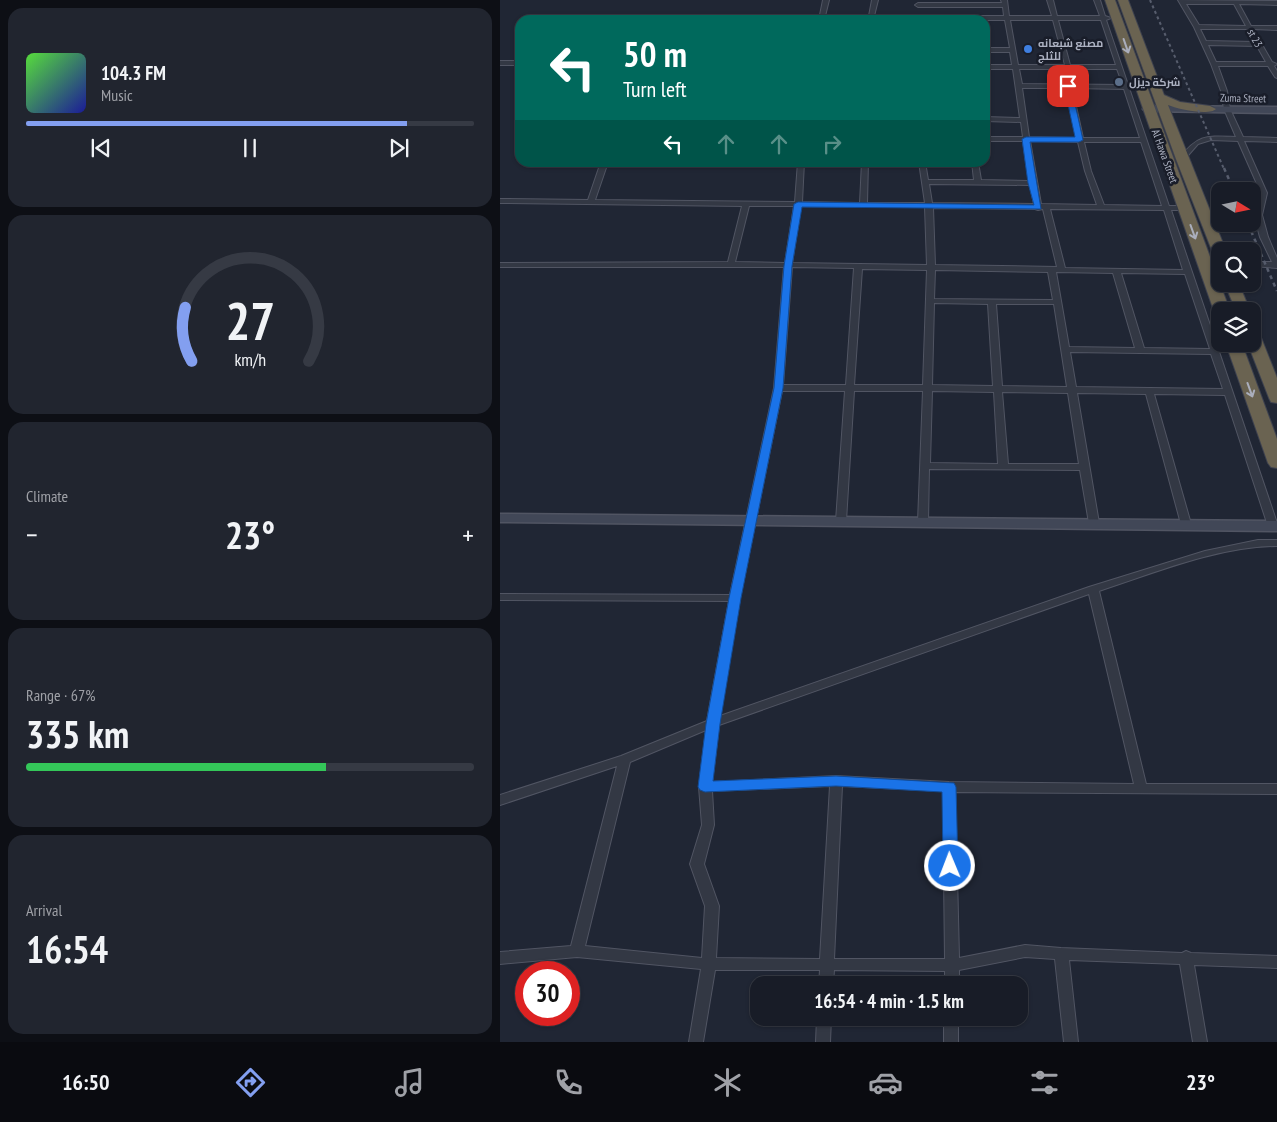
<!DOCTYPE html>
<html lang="en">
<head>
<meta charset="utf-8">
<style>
	:root { --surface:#181c27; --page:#21252f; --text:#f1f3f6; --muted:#9fa1a7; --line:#363a44; --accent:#839ff0 }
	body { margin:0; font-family:"PT Sans Narrow",Cairo,sans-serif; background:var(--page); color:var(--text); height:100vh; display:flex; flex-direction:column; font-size:19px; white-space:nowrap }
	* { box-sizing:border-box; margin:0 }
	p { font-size:16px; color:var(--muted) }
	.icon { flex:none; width:28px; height:28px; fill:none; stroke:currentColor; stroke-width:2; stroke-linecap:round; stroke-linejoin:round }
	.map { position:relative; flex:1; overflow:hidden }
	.details { display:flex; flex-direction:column; gap:8px; padding:8px; background:#0d0f15; width:500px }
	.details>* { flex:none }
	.guide { position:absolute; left:15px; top:15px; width:475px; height:152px; border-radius:15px; box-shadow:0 1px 4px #0004,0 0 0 1px var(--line); background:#00695c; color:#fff; overflow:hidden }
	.needle { width:32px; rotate:100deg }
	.buttons { position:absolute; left:711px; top:182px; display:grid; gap:10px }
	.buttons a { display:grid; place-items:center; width:50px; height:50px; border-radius:10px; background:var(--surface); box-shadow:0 1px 4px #0004,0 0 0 1px var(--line); font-size:25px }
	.speed { position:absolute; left:15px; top:961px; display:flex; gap:10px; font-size:25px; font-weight:700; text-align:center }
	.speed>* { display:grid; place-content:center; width:65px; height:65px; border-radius:50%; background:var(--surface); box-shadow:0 1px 4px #0004,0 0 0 1px var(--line); line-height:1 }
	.speed .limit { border:8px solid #d22; background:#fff; color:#111 }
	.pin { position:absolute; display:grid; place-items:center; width:42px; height:42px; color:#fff; margin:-21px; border-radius:10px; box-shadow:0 2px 8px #0006 }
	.me { position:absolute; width:55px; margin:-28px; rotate:359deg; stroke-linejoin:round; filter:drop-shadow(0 0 4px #0008) }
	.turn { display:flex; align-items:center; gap:18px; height:105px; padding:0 25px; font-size:22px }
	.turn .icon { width:65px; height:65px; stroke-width:2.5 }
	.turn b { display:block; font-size:35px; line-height:42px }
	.lanes { display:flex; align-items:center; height:48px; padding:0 25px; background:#0003; justify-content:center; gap:25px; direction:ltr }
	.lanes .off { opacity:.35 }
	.big { font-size:38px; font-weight:600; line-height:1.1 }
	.details .card { flex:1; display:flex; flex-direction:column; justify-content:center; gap:8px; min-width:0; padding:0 18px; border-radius:15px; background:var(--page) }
	.details .dial { align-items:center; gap:0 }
	.dial svg { height:130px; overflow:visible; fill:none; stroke:var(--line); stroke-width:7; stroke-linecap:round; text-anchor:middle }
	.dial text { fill:var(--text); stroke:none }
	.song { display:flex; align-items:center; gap:15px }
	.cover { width:60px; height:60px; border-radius:8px; background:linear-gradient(135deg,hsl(110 70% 55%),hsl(240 70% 35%)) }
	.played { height:5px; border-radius:2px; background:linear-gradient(90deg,var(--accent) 85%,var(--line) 85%) }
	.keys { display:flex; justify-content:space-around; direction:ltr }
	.heat { display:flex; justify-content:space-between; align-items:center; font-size:28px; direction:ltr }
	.charge { height:8px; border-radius:4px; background:linear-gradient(90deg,#34c759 67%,var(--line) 0) }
	.trip { position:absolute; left:250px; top:976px; width:278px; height:50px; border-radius:15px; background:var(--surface); box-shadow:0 1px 4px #0004,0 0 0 1px var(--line); font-weight:600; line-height:50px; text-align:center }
	.dock { display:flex; height:80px; justify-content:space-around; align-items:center; background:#0a0b10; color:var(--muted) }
	.dock .icon { width:35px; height:35px }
	.dock .on { color:var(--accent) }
	.dock b { font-size:22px; color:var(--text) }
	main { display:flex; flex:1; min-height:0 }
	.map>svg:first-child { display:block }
</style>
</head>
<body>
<main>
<section class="details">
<div class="card">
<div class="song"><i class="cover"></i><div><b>104.3 FM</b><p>Music</p></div></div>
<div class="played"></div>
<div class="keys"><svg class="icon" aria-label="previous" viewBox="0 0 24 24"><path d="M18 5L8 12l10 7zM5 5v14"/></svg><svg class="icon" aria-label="pause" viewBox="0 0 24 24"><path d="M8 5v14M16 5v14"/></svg><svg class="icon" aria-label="next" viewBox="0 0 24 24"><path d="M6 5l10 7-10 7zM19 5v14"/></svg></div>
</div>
<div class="card dial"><svg viewBox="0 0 100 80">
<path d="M14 69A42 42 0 1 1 86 69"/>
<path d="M14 69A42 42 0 0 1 10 36" stroke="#839ff0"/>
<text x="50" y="56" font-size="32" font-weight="700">27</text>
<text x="50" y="72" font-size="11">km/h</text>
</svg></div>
<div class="card"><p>Climate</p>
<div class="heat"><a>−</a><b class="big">23°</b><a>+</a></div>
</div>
<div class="card"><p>Range · 67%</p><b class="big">335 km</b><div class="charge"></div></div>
<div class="card"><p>Arrival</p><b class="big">16:54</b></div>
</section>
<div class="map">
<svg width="777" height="1042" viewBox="0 0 777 1042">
	<rect width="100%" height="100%" fill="#202634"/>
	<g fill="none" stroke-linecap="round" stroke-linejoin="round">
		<defs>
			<path id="street" d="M323,0H329L325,16H369L372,0H378L374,16H504L503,7H418L415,5L418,3H502L501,0H507L509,16H552L547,0H553L557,16H600L594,0H600L605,16L611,18L606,20L669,206H685L689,208L685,210H671L777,523V527L773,529L768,526L725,395L654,394L691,524L690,526H682L681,524L646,394L577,393L599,523L598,525H590L589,523L580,470L429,469L428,522L423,525L418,522L423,391H354L346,521L341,524L336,521L345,391H282L240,598L220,716L589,587L705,551L758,540H777V546C719,546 654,573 599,591L646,784H777V794L455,792L459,958L525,945L561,948L682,953L686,951L691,953L777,956V968L694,965L707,1042H693L680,964L569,960L578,1042H564L555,959L525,957L459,970V985H445V971L334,970L333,985H319L320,970H215L203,1042H189L201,969L77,957L0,964V952L71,946L117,766L0,805V795L121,756L207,721L229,601L0,600V594L230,595L274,388L284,267H0V263L228,262L242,206L0,203V199L88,200L101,162H108L95,200L295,202L298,162H304L302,202L360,203L362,162H368L367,203H425L419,162H425L428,180H474L472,162H478L481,180L529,181L523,141H485V137H523L521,122L485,121V117L520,118L513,69H485V65H512L510,52H485V48H510L505,20H319ZM510,20H553L565,65H518ZM558,20H601L616,65H570ZM519,69H617L623,85L522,84ZM522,88H566L577,138L529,137ZM572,88L624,89L640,138H583ZM530,141L578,142L585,171L597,205L541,204ZM584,142H641L662,206L604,205L591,171ZM429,184L530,185L534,204L432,203ZM249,206H294L285,263L235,262ZM301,206L425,207L427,265L292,263ZM433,208L535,209L538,210L543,209L557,267L435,265ZM550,209L664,210L683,270L565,268ZM292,267L354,268L346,385H283ZM362,269L427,270L423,385H354ZM435,270L548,272L553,300L434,299ZM556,272L613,273L635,348L569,347ZM621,273L685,274L710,349L644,348ZM434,303L488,304L493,386L432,385ZM496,304H554L567,387L502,386ZM570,352L711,354L723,389L576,387ZM432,391L494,392L498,464L430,463ZM502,392L568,393L579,464H508ZM589,594L634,784L449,782L336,776L212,782L219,725ZM206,730L199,787L202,825L190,864L205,906L202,958L85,946L130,762ZM330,786L320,959L216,958L219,906L204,864L214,825L212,791ZM342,786L443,791L445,959H334Z
				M678,0L777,1V5L739,4L751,26H777V30L753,29L772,62L777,64L774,66L777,71V78L775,77L768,66H718L727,91L730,109L743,137L777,138V142L744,141L767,193L762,215L768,237L777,258V268L752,266V262H772L760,237L754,215L761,193L738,141L711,140L698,144L684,160L679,159C698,134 706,136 736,137L724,109L721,91L711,64L694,27ZM686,4H734L746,26L699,25ZM700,29H748L755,42L706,41ZM708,45L757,46L766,62H716Z
				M0,61H20V65H0Z
				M702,262H720V266H705L701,264Z
				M317,1018H331L330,1042H316Z
				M444,1018H458V1042H444Z"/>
			<path id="secondary" d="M648,106L777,107V113L645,111L643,109Z
				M0,514L777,521V531L0,522Z"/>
			<path id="highway" d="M605,0H615L730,311H720V315L714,311Z
				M618,0H628L664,95L680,102L710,106L716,109C709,116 677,109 668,105L726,251H720V257L715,256L713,253L676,159Z
				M725,284H739L750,311H736Z
				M752,330L757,332L760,335L777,378V403L771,402L769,398L748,344H752Z
				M726,344H742L777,439V468L771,467L768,463Z"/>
		</defs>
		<use href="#street" stroke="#515563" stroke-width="2"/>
		<use href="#secondary" stroke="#515563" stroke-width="3"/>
		<use href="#highway" stroke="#3e424f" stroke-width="2"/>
		<use href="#street" fill="#333844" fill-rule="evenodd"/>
		<use href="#secondary" fill="#414757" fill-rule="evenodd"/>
		<use href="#highway" fill="#6a6351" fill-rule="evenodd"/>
		<path stroke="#575d6d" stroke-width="2" stroke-dasharray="3 3" stroke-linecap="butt" d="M650,0L724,169"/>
		<path stroke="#575d6d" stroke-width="2.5" stroke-dasharray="4 4" stroke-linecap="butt" d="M724,168L734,191
			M748,224L777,291"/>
	</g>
	<defs><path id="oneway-shaft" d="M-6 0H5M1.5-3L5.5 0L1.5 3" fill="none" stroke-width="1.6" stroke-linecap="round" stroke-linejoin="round" transform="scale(1.25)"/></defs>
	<g stroke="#aaaebc">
		<use href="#oneway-shaft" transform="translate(626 46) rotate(71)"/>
		<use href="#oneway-shaft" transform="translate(693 232) rotate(70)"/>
		<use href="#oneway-shaft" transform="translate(750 390) rotate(70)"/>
	</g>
	<path fill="#1a73e8" stroke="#114b97" d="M568,84L571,86L583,140L579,142H530L541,209L302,207L292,266L283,388L241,598L220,724L213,781L336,776L454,783L456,787L458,866L456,870L450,872L445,870L443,866L442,792L336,786L205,792L200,790L198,787L206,724L229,598L274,388L284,266L294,204L298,202L534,205L528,183L522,139L526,137H575L564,86Z"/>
	<circle fill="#3f7fe0" stroke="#191d29" stroke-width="2" cx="528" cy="49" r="5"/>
	<circle fill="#5c6f8a" stroke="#191d29" stroke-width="2" cx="619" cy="82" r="5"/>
	<g text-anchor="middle" stroke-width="5" stroke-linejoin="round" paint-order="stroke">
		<g font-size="11" fill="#adb2c2" stroke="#191d29">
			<text transform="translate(755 38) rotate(61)" y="4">st 23</text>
			<text transform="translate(743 98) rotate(1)" y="4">Zuma Street</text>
			<text transform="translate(665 156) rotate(70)" y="4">Al Hawa Street</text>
		</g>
		<g font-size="11" font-weight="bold" fill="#adb2c2" stroke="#191d29" text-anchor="start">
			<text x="538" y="47">مصنع شبعانه<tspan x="538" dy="13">للثلج</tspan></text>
			<text x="629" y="86">شركة ديزل</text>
		</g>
	</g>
</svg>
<div class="buttons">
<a><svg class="needle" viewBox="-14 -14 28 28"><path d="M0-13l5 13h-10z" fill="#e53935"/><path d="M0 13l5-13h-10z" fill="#9fa1a7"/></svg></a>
<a><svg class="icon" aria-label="search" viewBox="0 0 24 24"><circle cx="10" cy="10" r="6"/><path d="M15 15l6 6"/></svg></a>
<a><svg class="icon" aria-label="layers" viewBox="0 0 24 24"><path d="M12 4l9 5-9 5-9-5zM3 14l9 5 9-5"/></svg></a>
</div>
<div class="speed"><div class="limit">30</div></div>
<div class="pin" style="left:568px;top:86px;background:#d93025"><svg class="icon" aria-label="arrive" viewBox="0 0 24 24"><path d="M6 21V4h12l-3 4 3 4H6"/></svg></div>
<svg class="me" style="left:450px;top:866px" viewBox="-20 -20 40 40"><circle r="17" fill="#1a73e8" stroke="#fff" stroke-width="3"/><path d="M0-11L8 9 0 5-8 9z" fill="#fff"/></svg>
<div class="trip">16:54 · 4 min · 1.5 km</div>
<div class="guide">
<div class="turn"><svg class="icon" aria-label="left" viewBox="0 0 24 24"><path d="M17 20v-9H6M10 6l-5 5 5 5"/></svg><div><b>50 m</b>Turn left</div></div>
<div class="lanes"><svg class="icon" aria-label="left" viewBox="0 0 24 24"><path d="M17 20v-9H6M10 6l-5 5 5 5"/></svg><svg class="icon off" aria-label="ahead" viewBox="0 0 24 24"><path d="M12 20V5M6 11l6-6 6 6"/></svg><svg class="icon off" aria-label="ahead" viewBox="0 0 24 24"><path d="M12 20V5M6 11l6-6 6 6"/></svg><svg class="icon off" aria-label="right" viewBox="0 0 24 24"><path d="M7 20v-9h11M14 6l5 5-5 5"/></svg></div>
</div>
</div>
</main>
<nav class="dock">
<b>16:50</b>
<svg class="icon on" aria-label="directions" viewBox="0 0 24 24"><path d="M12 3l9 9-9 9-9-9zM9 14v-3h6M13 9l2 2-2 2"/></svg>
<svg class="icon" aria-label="music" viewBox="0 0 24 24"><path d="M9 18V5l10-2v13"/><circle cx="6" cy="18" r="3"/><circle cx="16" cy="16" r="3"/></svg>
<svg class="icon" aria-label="phone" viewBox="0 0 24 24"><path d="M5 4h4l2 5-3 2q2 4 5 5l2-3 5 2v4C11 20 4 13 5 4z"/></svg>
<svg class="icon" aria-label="climate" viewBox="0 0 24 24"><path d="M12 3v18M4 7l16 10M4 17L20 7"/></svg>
<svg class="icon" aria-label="car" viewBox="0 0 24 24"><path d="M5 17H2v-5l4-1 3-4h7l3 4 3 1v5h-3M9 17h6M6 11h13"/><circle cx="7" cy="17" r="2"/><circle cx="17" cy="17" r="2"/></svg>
<svg class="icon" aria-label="filters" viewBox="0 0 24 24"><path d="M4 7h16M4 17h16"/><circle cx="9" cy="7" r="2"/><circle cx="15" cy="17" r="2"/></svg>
<b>23°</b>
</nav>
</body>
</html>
